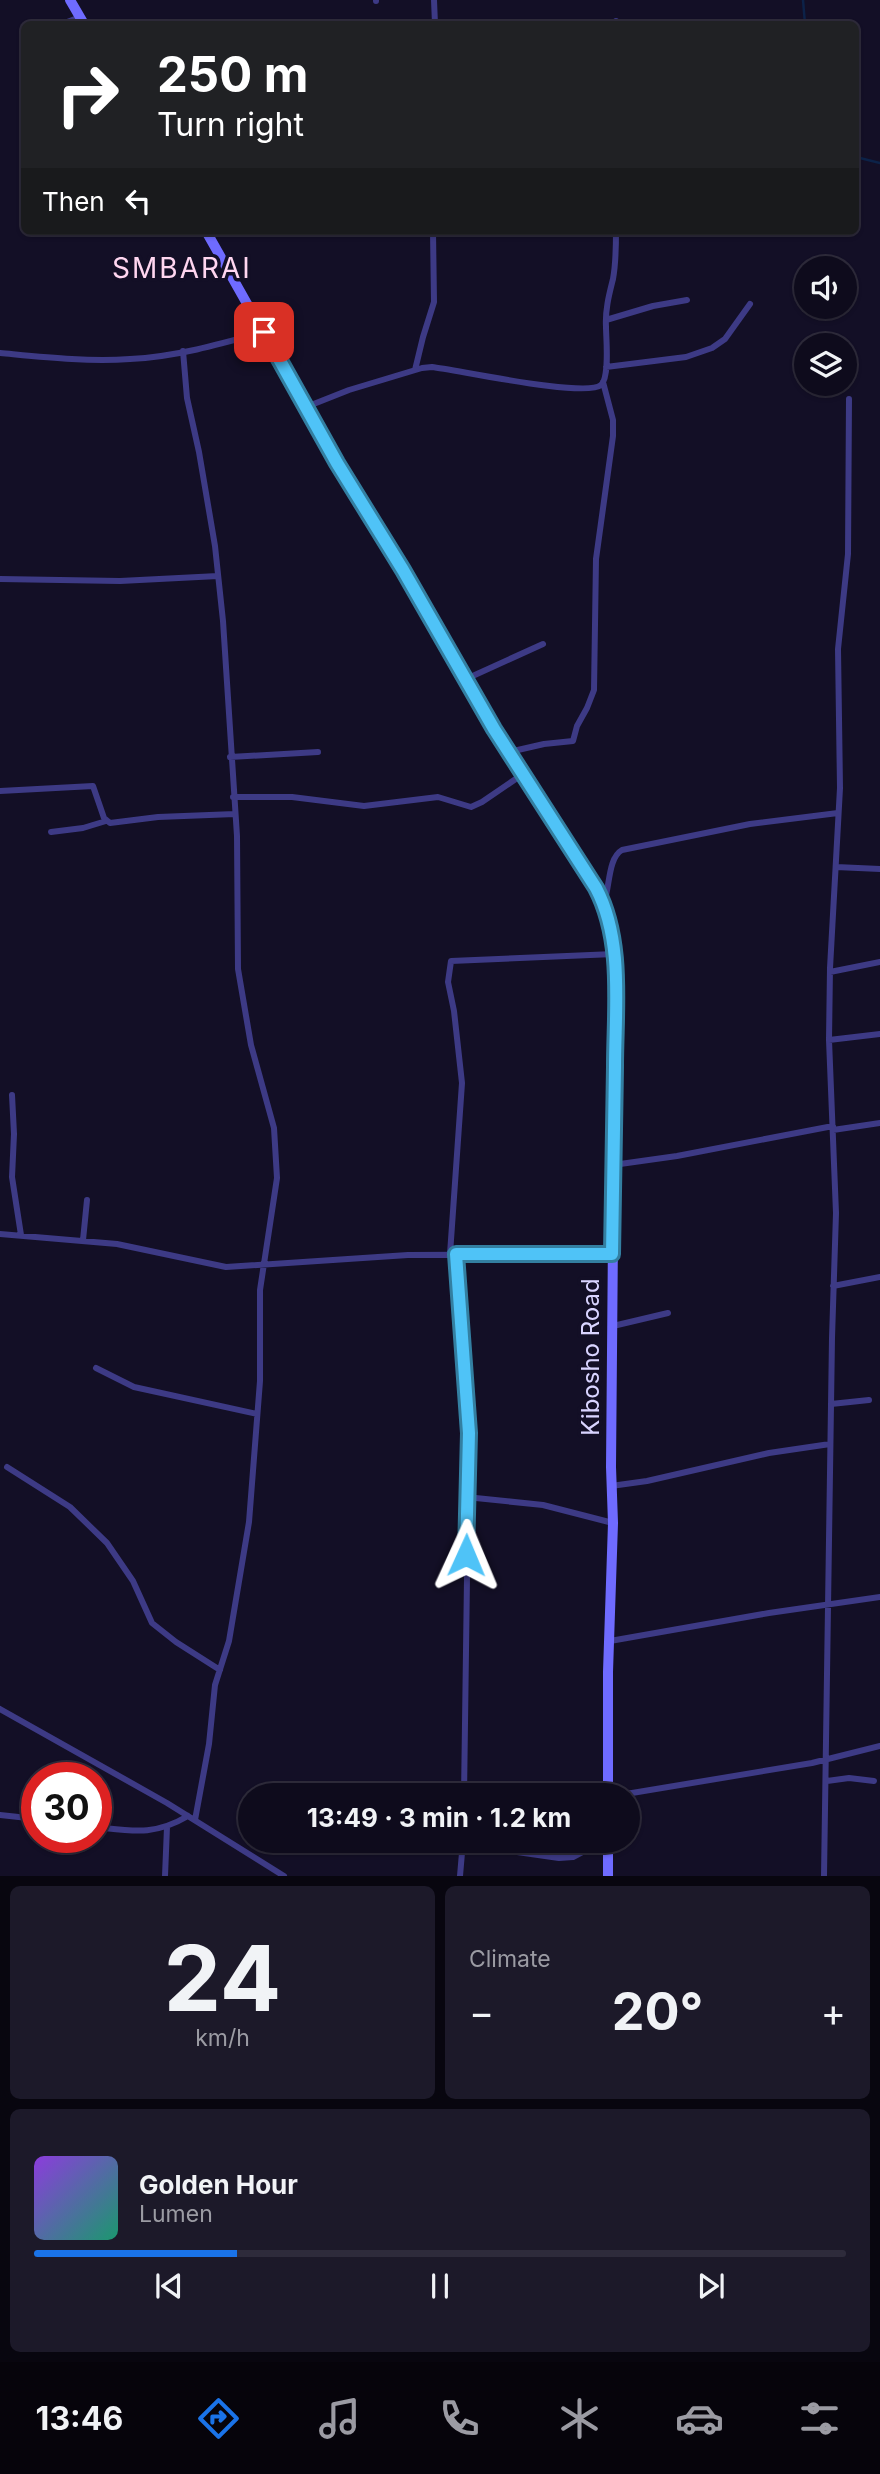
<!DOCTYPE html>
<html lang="en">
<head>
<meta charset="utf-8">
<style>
	:root { --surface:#0e0b1c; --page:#1c1929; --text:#f1f3f6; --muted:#9b9ba3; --line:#2e2b3b; --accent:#1a73e8 }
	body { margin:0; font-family:Inter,sans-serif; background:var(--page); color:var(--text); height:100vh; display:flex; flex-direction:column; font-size:26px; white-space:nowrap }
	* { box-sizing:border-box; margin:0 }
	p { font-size:23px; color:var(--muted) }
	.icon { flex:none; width:38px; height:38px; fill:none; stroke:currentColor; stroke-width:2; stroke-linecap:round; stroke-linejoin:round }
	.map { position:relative; height:1876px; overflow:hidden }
	.panel { display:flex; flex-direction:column; gap:10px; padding:10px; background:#08060f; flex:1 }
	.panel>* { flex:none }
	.banner { position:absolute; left:21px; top:21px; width:838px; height:214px; border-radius:10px; box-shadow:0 2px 5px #0004,0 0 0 2px var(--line); background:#202124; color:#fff; overflow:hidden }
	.tools { position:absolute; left:794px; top:256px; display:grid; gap:14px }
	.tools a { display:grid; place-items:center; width:63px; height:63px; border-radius:50%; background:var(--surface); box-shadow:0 2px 5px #0004,0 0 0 2px var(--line); font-size:35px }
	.speed { position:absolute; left:21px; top:1762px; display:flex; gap:14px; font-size:35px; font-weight:700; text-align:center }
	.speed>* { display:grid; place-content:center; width:91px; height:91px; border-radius:50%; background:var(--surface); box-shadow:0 2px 5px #0004,0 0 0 2px var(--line); line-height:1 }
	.speed .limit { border:10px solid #d22; background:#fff; color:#111 }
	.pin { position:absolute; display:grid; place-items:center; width:60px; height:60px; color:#fff; margin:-30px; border-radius:14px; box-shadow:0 4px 10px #0006 }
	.me { position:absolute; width:77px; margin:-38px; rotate:1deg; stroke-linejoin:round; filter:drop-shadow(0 0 5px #0008) }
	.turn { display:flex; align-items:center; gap:24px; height:147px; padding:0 21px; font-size:32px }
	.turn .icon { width:91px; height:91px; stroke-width:2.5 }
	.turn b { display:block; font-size:49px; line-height:60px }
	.then { display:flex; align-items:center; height:66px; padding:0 21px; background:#0003; gap:14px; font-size:26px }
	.big { font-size:52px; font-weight:700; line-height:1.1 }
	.panel .tile { flex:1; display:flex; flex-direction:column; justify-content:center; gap:10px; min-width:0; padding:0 24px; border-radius:10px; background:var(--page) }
	.panel .dial { align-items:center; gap:0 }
	.dial b { font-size:91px; line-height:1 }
	.song { display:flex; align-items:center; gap:21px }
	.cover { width:84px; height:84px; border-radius:10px; background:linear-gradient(135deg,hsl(270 70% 55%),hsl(160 70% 35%)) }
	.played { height:7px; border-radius:4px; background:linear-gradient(90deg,var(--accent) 25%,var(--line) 25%) }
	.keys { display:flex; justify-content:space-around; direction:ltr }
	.heat { display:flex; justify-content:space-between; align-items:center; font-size:38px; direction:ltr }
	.panel .tiles { flex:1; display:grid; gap:10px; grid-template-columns:1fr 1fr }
	.tile:last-child { grid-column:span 2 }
	.trip { position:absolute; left:238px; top:1783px; width:402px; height:70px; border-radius:35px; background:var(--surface); box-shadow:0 2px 5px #0004,0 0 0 2px var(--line); font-weight:700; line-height:70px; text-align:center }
	.menu { display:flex; height:112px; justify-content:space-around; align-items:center; background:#06040b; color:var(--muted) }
	.menu .icon { width:49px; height:49px }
	.menu .current { color:var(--accent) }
	.menu b { font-size:32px; color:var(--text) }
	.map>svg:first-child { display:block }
</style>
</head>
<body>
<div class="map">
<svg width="880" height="1876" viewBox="0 0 880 1876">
	<rect width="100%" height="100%" fill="#130f26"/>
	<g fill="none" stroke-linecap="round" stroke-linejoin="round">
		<path stroke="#0c2248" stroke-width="2.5" d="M803,0L805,24
			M856,157L880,163"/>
		<path stroke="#3d3a85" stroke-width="6" d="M434,0L435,24
			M376,1V0
			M616,21V24
			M62,24L80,17
			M606,320L653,306L687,300
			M183,351L187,398L199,452L215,546L223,621L237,836L238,969L251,1045L274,1128L277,1178L260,1290V1381L249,1522L229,1641L215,1685L209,1744L195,1820
			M0,353C43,357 87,362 130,359C175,357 221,344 264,332
			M606,367L686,357L712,348L725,339L750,304
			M415,370L423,337L434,302L433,231
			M306,407L349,390L422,368L432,367C458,370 586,398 601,385C610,377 606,338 606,327C605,310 609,295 613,279C616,263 616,247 616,231
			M0,579L120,581L218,576
			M466,679L543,644
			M509,752L544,744L573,741L577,726L587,708L594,690L596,559L613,436V420L603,382
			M230,757L318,752
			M0,791L93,786L104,818L110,823L158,817L235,814
			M233,797H292L364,806L438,797L471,807L482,802L523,774
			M51,832L83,828L106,821
			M836,867L880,869
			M604,903C610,886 608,858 622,850L750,824L838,813
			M830,972L880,962
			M829,1040L880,1034
			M12,1095L14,1134L12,1177L21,1235
			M833,1130L880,1123
			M613,1165L677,1156L833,1126
			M0,1234L117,1244L226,1267L408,1255L612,1254
			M83,1240L87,1200
			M450,1254L462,1083L454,1011L448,982L451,961L614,954
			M456,1254L469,1433L464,1796
			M833,1286L880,1277
			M613,1326L668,1313
			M96,1368L134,1387L257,1414
			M831,1404L869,1400
			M7,1467L70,1507L107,1543L133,1581L152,1623L176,1642L220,1670
			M611,1486L647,1481L769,1453L830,1444
			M466,1497L543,1505L613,1523
			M610,1641L769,1613L880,1597
			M0,1709L167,1803L284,1876
			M827,1781L849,1778L874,1781
			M614,1796L812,1763L880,1746
			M0,1815L37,1819
			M96,1827C133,1831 154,1836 188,1816
			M462,1850L489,1848L559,1858L573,1857L603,1841
			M165,1876L167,1827
			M460,1876L463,1841
			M824,1876L832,1338L836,1213L829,1040L830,968L840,788L838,649L848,554L849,399"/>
		<path stroke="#6f6bff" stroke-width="10" d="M70,0L84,24
			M206,231L337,463L403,570L477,699L596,888C616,926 615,966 615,1007L611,1467L613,1523L608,1672V1796
			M608,1876V1841"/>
	</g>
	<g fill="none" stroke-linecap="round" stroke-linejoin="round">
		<defs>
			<path id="route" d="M264,332L337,463L403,570L494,729L596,888C624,941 615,1009 615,1067C614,1129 613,1191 612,1254H456L469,1433L466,1555"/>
		</defs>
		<use href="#route" stroke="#337fa1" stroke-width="18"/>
		<use href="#route" stroke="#4fc3f7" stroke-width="12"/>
	</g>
	<g text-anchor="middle" stroke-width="7" stroke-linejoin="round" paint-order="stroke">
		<g font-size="24" fill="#d9d4ff" stroke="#130f26">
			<text transform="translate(591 1357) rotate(-90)" y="8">Kibosho Road</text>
		</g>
		<g font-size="28" letter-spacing="2" fill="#ffd6f0" stroke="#130f26">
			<text x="182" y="278">SMBARAI</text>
		</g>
	</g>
</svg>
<div class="tools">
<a><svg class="icon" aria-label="sound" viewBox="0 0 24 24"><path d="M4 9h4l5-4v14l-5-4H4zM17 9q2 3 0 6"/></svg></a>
<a><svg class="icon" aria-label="layers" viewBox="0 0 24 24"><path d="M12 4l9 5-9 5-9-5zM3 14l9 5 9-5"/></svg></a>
</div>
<div class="speed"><div class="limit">30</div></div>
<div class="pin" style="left:264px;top:332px;background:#d93025"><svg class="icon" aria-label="arrive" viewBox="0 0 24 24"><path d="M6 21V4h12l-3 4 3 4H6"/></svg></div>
<svg class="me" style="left:466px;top:1555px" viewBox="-20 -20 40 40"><path d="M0-17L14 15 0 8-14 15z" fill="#4fc3f7" stroke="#fff" stroke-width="4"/></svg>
<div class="trip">13:49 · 3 min · 1.2 km</div>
<div class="banner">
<div class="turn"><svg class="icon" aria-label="right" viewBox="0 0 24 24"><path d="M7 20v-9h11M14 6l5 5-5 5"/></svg><div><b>250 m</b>Turn right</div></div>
<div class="then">Then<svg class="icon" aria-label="left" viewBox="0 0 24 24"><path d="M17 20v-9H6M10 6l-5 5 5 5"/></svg></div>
</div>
</div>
<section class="panel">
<div class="tiles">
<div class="tile dial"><b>24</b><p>km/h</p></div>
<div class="tile"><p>Climate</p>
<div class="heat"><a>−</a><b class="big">20°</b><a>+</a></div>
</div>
<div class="tile">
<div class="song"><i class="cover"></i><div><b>Golden Hour</b><p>Lumen</p></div></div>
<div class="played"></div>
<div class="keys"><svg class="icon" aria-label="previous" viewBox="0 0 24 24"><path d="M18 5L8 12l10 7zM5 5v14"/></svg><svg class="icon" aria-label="pause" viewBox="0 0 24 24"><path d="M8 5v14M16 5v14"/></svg><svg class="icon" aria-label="next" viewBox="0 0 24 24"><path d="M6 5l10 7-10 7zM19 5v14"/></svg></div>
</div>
</div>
</section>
<nav class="menu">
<b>13:46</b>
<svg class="icon current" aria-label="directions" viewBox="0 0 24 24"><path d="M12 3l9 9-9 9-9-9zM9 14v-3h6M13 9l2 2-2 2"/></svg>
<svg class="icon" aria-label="music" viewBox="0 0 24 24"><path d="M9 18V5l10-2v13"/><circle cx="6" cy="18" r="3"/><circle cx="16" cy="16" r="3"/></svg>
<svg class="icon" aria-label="phone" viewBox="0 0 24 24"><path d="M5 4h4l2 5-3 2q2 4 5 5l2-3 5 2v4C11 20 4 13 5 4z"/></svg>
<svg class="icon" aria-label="climate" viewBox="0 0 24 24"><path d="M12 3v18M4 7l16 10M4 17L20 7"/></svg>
<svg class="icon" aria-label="car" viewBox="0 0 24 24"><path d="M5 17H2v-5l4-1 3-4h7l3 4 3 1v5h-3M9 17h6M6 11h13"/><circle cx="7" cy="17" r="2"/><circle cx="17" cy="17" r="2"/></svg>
<svg class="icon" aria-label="filters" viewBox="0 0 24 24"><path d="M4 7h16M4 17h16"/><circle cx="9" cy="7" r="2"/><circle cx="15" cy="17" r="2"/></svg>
</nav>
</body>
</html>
